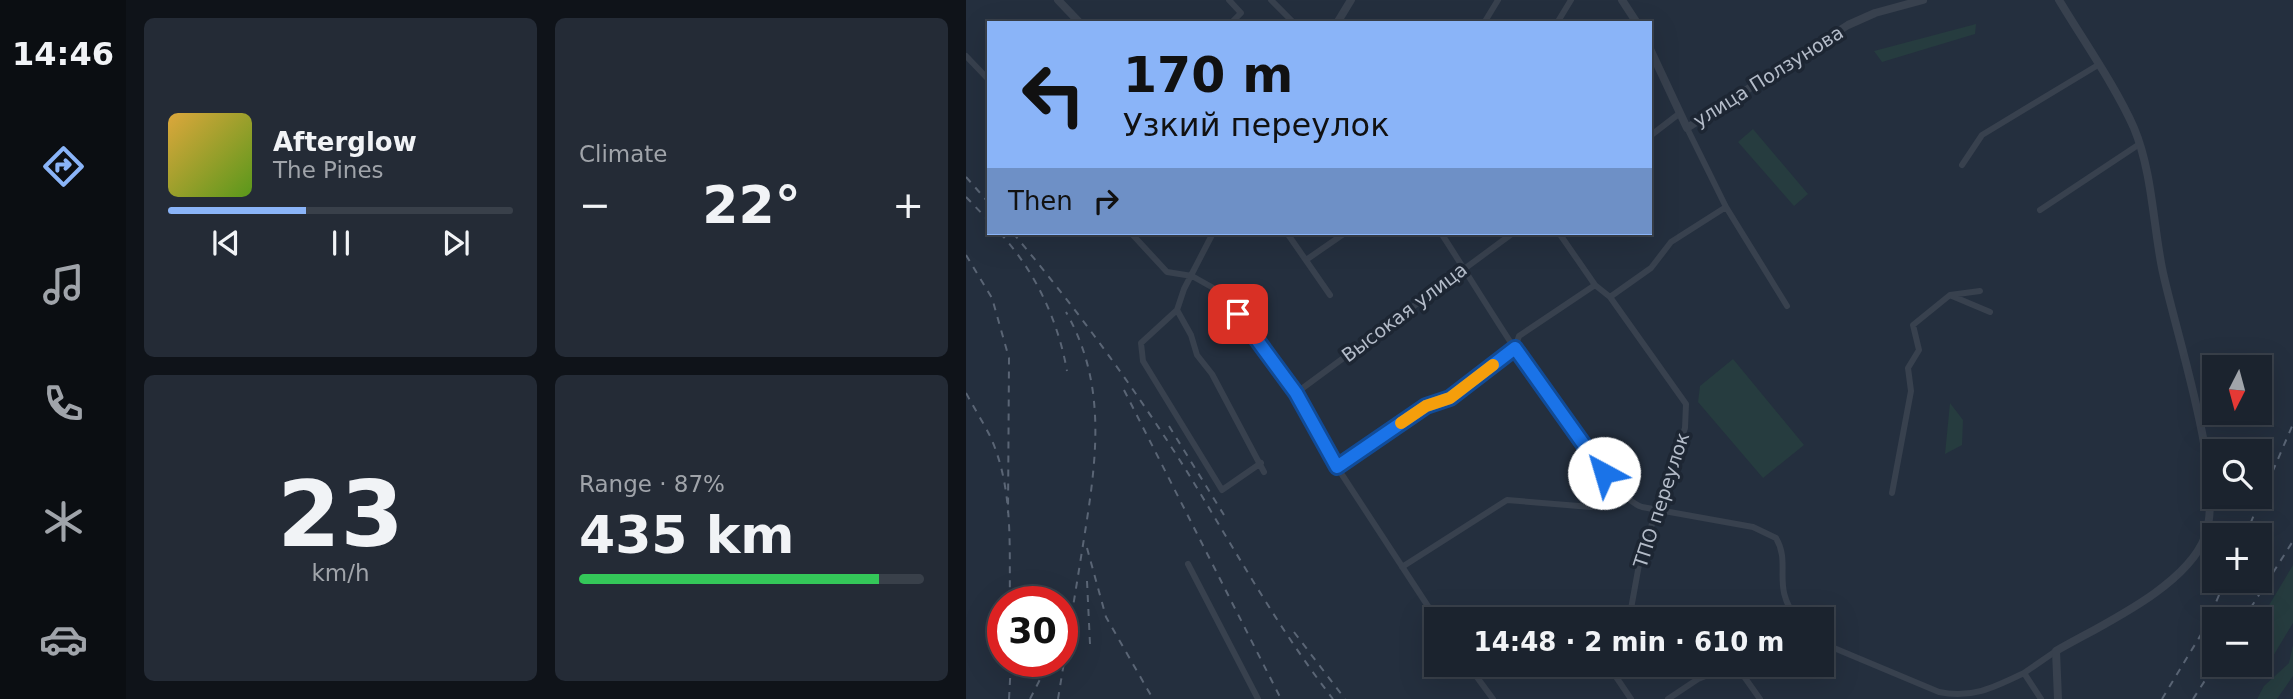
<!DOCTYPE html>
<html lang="en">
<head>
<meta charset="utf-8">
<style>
	:root { --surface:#1b232e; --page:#242b36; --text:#f1f3f6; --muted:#a0a4aa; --line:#39404a; --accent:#8ab4f8 }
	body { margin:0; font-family:"DejaVu Sans",sans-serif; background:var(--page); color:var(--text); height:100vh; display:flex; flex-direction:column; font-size:26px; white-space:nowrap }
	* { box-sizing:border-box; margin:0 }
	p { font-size:23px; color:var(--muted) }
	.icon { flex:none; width:38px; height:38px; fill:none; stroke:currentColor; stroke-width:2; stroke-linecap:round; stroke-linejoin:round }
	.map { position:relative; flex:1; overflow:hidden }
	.sheet { display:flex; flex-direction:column; gap:18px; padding:18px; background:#0f1319; width:840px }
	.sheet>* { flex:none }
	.guide { position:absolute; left:21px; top:21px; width:665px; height:214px; border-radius:0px; box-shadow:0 7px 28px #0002,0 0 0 2px var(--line); background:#8ab4f8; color:#111; overflow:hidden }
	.needle { width:46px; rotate:186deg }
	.controls { position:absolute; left:1236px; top:355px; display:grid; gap:14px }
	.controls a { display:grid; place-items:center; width:70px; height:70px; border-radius:0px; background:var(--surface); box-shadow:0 7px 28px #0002,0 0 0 2px var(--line); font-size:35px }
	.speed { position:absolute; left:21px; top:586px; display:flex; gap:14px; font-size:35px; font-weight:700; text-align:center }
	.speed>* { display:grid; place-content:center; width:91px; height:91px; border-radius:50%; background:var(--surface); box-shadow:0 7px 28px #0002,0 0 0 2px var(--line); line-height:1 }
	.speed .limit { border:10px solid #d22; background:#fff; color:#111 }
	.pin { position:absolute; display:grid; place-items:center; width:60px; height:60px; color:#fff; margin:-30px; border-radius:14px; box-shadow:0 4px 10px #0006 }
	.me { position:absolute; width:77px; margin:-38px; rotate:321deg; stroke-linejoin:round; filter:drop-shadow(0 0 5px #0008) }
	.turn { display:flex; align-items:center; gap:24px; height:147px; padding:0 21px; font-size:32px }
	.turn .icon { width:91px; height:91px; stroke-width:2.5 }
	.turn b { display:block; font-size:49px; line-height:60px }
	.then { display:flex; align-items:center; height:66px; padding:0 21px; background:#0003; gap:14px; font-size:26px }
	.big { font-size:52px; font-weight:700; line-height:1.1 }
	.sheet .widget { flex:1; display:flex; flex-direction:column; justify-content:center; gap:10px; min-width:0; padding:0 24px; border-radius:10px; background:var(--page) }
	.sheet .dial { align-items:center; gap:0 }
	.dial b { font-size:91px; line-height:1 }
	.song { display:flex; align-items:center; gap:21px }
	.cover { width:84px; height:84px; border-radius:10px; background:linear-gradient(135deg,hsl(40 70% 55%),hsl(90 70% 35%)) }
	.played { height:7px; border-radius:4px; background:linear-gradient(90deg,var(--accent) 40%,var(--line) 40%) }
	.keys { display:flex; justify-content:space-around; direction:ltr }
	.heat { display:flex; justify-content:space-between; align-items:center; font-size:38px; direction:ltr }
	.charge { height:10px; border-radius:5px; background:linear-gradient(90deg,#34c759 87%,var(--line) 0) }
	.sheet .tiles { flex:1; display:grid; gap:18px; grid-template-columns:repeat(2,1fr) }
	.trip { position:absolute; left:458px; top:607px; width:410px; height:70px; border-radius:0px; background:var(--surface); box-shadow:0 7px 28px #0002,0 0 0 2px var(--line); font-weight:700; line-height:70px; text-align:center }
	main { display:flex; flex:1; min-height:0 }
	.dock { display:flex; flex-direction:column; width:126px; justify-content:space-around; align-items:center; background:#0b0e12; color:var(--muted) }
	.dock .icon { width:49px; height:49px }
	.dock .current { color:var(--accent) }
	.dock b { font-size:32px; color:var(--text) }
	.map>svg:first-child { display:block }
</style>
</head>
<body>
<main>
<nav class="dock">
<b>14:46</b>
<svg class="icon current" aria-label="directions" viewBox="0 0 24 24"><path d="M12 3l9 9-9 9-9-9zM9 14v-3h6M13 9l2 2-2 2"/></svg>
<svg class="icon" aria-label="music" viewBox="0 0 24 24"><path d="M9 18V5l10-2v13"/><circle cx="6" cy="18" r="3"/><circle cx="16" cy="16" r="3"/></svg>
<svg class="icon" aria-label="phone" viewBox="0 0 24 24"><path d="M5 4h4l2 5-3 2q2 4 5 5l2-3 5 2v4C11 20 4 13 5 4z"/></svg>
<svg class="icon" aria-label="climate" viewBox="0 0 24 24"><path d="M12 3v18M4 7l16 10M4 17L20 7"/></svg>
<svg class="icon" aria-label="car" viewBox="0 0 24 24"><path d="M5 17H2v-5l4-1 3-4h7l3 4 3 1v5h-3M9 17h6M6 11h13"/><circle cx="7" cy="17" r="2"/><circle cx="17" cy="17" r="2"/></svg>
</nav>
<section class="sheet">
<div class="tiles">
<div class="widget">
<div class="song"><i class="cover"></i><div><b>Afterglow</b><p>The Pines</p></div></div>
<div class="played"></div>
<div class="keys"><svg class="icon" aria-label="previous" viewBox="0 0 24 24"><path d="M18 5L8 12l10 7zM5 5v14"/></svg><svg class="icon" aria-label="pause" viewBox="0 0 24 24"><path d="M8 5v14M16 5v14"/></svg><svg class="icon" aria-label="next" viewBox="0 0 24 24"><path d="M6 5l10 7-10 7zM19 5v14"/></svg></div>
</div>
<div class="widget"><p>Climate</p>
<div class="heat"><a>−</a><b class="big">22°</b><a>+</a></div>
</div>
<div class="widget dial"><b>23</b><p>km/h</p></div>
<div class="widget"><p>Range · 87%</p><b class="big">435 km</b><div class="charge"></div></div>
</div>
</section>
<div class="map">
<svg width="1327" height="699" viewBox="0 0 1327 699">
	<rect width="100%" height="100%" fill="#242f3e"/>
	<path fill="#263c3f" d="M1010,24L1009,34L916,62L908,51Z
		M787,129L842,194L828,206L772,142Z
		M767,359L838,445L797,478L732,402L734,386Z
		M984,403L997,420L996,445L979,454Z
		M1327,565V623L1295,676L1279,672L1276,665H1293V622Z
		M1327,645V676L1311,699H1291L1298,686L1323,663Z"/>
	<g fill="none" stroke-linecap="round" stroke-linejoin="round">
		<path stroke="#38414e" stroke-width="6" d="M263,0L275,13L265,23
			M305,0L328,23
			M518,23L532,0
			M591,23L605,0
			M0,56L23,80
			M721,128L760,207L821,306
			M684,136L714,113
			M996,165L1016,135L1132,65
			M1074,210L1172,145
			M165,233L201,272L226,276L258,294L330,393L371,467L471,620
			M247,233L218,289L211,310L175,343L177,361L256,490L295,463
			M321,233L364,295
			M475,233C507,281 633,494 676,507L787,527L810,538C826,565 804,586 832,620
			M593,233L629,285L644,297L720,404L719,428L674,559L663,620
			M340,260L379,233
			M986,296L1024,312
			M644,297L685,268L705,242L760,207
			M211,310L225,335L231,355L246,374L298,472
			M330,393L547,233
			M371,467L460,406L484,398L549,348L553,336L629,285
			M926,493L945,391L942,368L953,350L947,325L984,295L1014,291
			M222,564L292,699
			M436,567L541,500L625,507L651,489
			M856,643L973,692C1006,699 1029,687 1058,673
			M502,665L527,699
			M642,665L665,699
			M772,668L794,699
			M702,699L732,679L760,668L794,665
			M1075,699L1058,673L1090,651"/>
		<path stroke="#38414e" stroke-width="8" d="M92,0L114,23
			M656,0L671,23
			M371,23L385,0
			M684,49L721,128L882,25L909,13L957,0
			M1092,699L1090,651C1135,625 1220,587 1239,537C1260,479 1209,332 1196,268C1187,223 1186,171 1168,128C1150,87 1117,40 1093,0"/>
		<path stroke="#5a6575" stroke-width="2" stroke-dasharray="7 7" stroke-linecap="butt" d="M0,177L23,203
			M0,197L23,221
			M34,233C69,271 92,320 101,371
			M47,233C110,308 168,387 220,470C268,548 311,627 367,699
			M0,255L26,298L43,358L42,513
			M158,390L315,699
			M0,393C8,408 17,422 24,436C48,488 43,547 44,602
			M203,426L258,515
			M1279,536L1327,424
			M121,548L140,617L187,699
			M121,581L124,644
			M1277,620L1327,541
			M328,632L379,699
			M43,699L45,662
			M64,699L83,662
			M92,699C100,650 108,601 116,551C129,469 144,389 100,312
			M1196,699L1239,628L1259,581
			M1227,699L1249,665"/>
	</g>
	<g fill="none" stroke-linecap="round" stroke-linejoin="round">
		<defs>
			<path id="route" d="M272,314L330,393L371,467L460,406L484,398L549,348L638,473"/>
		</defs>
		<use href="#route" stroke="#114b97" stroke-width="18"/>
		<use href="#route" stroke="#1a73e8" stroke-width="12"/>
		<path stroke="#f59e0b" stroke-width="12" d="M435,423L460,406L484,398L527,365"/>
	</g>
	<g text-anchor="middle" stroke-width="7" stroke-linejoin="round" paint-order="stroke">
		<g font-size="19" fill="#b4bcc9" stroke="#1d2633">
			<text transform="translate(802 76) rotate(-32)" y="7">улица Ползунова</text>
			<text transform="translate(438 312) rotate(-37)" y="7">Высокая улица</text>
			<text transform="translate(695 500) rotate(-72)" y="7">ТПО переулок</text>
		</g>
	</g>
</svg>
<div class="controls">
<a><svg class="needle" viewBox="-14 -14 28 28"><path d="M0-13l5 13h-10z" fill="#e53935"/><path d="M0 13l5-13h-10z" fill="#a0a4aa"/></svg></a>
<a><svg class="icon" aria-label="search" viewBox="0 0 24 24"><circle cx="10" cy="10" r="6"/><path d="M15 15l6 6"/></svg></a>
<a>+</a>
<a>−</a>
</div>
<div class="speed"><div class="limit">30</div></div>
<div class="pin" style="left:272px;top:314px;background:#d93025"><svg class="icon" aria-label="arrive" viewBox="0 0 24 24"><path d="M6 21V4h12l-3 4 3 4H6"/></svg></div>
<svg class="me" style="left:638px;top:473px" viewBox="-20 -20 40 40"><circle r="19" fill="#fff"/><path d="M0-13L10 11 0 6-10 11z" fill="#1a73e8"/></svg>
<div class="trip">14:48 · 2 min · 610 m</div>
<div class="guide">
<div class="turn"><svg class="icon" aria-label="left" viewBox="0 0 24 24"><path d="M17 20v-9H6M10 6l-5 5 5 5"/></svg><div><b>170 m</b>Узкий переулок</div></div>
<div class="then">Then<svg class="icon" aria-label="right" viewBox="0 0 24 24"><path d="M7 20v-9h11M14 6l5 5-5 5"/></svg></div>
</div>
</div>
</main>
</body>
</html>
